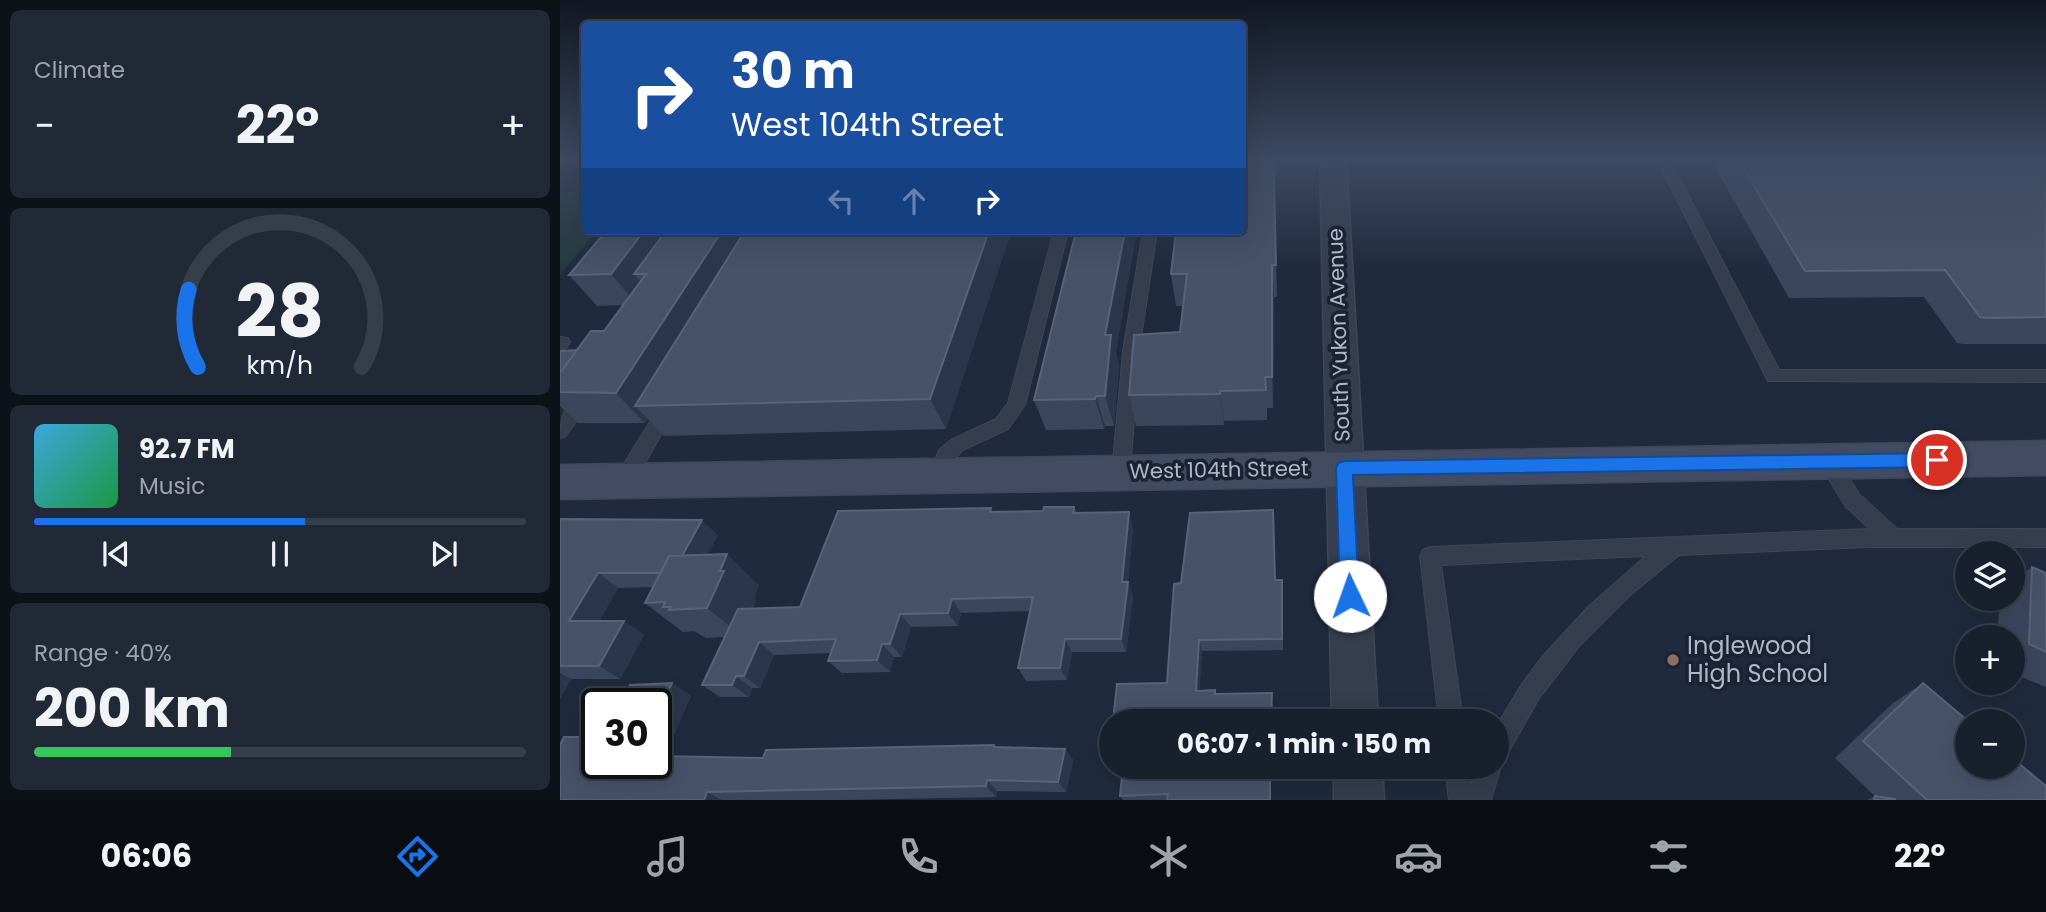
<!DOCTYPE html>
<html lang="en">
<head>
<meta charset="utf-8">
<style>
	:root { --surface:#18202e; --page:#212836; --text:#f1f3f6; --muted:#9fa3aa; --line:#363e4a; --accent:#1a73e8 }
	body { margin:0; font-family:Poppins,sans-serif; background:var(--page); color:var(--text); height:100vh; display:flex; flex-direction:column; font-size:26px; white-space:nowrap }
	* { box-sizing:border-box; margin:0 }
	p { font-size:23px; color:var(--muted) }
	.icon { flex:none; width:38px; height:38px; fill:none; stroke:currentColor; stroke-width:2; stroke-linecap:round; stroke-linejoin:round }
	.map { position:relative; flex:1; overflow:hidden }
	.drawer { display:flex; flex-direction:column; gap:10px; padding:10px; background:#0d1219; width:560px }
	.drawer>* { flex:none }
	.top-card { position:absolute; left:21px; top:21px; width:665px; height:214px; border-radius:7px; box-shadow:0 7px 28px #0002,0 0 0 2px var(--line); background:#1a4fa0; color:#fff; overflow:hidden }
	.tools { position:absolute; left:1395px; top:541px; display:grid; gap:14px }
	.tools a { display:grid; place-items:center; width:70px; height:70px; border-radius:50%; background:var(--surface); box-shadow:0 7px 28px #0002,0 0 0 2px var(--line); font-size:35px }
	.speed { position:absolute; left:21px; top:688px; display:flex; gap:14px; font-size:35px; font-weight:700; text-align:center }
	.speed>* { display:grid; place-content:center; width:91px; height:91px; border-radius:50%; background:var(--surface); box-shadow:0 7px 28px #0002,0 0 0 2px var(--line); line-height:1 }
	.speed .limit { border:4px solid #111; border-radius:10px; background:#fff; color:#111 }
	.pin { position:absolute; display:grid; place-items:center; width:60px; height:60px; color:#fff; margin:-30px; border:4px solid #fff; border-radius:50%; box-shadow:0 2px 7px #0007 }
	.me { position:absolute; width:77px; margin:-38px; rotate:357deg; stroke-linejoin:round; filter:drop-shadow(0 0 5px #0008) }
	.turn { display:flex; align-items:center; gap:24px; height:147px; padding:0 35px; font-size:32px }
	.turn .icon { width:91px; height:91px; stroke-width:2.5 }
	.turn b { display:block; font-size:49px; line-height:60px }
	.lanes { display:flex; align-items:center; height:66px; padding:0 35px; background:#0003; justify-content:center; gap:35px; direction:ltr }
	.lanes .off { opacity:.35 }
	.big { font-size:52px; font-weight:700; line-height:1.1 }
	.drawer .widget { flex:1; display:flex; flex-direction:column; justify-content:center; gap:10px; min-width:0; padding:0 24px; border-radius:10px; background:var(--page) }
	.drawer .dial { align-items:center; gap:0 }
	.dial svg { height:182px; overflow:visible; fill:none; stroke:var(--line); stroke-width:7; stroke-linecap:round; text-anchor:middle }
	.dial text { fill:var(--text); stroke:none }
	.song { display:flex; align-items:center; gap:21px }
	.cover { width:84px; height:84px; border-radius:10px; background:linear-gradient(135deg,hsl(200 70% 55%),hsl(140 70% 35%)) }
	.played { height:7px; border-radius:4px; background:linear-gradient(90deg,var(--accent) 55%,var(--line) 55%) }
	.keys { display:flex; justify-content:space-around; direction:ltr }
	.heat { display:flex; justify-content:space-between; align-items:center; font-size:38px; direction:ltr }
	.charge { height:10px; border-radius:5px; background:linear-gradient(90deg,#34c759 40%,var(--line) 0) }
	.trip { position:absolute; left:539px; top:709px; width:410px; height:70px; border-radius:35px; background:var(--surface); box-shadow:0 7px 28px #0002,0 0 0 2px var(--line); font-weight:700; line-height:70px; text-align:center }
	.dock { display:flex; height:112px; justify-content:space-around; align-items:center; background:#0a0d12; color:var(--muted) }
	.dock .icon { width:49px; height:49px }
	.dock .selected { color:var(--accent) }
	.dock b { font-size:32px; color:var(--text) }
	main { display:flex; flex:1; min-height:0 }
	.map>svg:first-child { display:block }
</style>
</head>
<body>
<main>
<section class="drawer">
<div class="widget"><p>Climate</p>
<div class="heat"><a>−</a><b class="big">22°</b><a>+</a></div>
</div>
<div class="widget dial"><svg viewBox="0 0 100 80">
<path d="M14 69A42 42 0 1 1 86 69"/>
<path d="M14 69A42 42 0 0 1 10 35" stroke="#1a73e8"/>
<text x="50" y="56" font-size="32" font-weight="700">28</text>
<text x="50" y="72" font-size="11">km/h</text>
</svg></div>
<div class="widget">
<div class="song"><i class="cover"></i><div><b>92.7 FM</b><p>Music</p></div></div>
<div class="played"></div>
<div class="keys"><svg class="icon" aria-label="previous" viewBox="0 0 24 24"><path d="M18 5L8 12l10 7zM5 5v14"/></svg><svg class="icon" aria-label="pause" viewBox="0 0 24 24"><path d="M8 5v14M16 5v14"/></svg><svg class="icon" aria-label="next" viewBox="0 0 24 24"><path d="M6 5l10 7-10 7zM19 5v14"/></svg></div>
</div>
<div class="widget"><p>Range · 40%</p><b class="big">200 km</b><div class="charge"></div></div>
</section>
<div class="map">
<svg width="1486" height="800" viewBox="0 0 1486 800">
	<rect width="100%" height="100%" fill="#202a3e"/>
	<path fill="#23393f" d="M0,192H24V231H37L0,275Z"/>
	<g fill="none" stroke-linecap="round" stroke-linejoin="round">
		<defs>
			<path id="lane" d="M1096,158H1109L1219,370H1486V382L1208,381Z
				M494,231H508L465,405L448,429L403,450L394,459L386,480L379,483L372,480L370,475L379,450L391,440L436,419L448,403Z
				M583,231H597L579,351L570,472L568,477L561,480L554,477L552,472L563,351Z
				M0,337L8,338L10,342L6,348L0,350Z
				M24,390L30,392L33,397L6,436L0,438C0,421 5,396 24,390Z
				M107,402L113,404L116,409L71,487L64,489L57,487L55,481L57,475L101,404Z
				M1268,453L1275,456L1300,495L1337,529H1486V547H1309L1119,555L1069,596L1020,645L978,700L944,760L940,762L941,766L931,800H889L885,766H909L911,785L917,766H936V727L962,684L982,657L1029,606L1086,556L881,565L903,721H879L860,556L863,550L870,547L1310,529L1286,507L1261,466L1259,461L1261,456Z"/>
			<path id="street" d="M760,158H786L818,721H772Z
				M774,766H822L824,800H774Z"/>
			<path id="secondary" d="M1486,441V475L0,499V465Z"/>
		</defs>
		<use href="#lane" stroke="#3e4657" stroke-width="2"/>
		<use href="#street" stroke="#3e4657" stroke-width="3"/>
		<use href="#secondary" stroke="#3e4657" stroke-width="3"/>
		<use href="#lane" fill="#353d4e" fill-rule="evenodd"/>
		<use href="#street" fill="#353d4e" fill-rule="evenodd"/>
		<use href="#secondary" fill="#424b62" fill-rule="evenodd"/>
	</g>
	<path fill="#3b465d" d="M682,158H718L715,213L717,297H714L713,408H707V420L664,421V425L576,426L569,395L620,332L623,306H616L611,274L682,231Z
		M1150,158H1486V344H1403L1397,343L1364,297L1229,298Z
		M46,231H451L386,429L104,436L88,419L85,423H18L0,406V351L17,350L44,331L63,305L37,306L9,275Z
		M556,353L559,366L554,426H545L544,429L486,430L474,400Z
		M514,507L517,513L573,527L568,582L573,596L566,652H512L507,680L466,681L458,668L470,611L401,613L398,626L351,627L342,657H334L330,672L282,673L268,661L271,653L214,655L200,688H192L189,697H160L142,685L164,637L146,638L134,631L123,632L85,603L93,587L58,588L39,621H64L84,635L60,679H11L0,699V519L158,535L147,555L199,585L194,598L196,600L193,608L240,607L433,512L483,511Z
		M1472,567L1486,573V687L1452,673V637H1437L1440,598H1452V581Z
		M715,580L723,592V650L642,651L639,691L713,704L712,721H553L607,683L614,584Z
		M112,683L131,696L104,757L203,758L434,745L437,747L505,749L513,760L506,792L437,791L436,797L280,800H0L37,763Z
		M1363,683L1486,800H1307L1315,796L1275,758L1333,703Z
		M563,766H711V800H563L560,796Z"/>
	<path fill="#2b354c" d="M715,158H718L715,213L714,182Z
		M84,231H131L74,274L88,290L77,305L51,274Z
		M162,231H178L194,257L75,406L88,419L85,423L56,393Z
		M429,231H451L386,429L370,399Z
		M565,231H577L556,353L559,366L554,426L545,396V335Z
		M712,265L714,297L713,408L712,377Z
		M660,391L664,421V425L660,394Z
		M536,396L545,426L544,429L535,399Z
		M569,512L573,527L568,583V582L573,596L566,652L561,639L562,582Z
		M142,520L158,535L131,587L113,572Z
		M167,554L199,585L194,598L196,600L182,636L147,608L160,571Z
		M38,573L58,588L31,635L9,621Z
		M392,599L401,613L398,626L388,613Z
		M340,614L351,627L342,657L330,644Z
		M64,621L84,635L60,679L39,666Z
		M505,639L512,652L507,680L500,668Z
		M639,640L642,651L639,701L636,691Z
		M199,642L214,655L200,688L184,676Z
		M322,644L334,657L330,672L317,660Z
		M0,673L11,679L0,699Z
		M176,676L192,688L189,697L172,685Z
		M112,683L131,696L99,767L96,763V716Z
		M505,749L513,760L506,792L498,782Z
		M710,766H711V800H710Z
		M427,780L437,791L436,797L426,786Z
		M147,792L162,800H144Z"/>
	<path fill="#475269" stroke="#586278" stroke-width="2" d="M682,158H715L714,182L716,265H712V377H705L706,390L660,391V394L569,395L574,335L620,332L627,274H611L616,231H682Z
		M1177,158H1486V317L1427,318L1420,317L1385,270L1245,271Z
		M46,231H84L51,274L9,275Z
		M106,231H162L56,393L0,392V373L31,331H44L86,274H74Z
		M180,231H429L370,399L75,406L183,234Z
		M516,231H565L545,335H551L545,396H536L535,399L474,400Z
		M17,350L0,373V351Z
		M484,507H514L513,513L569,512L562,582H568L561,639H505L500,668H458L473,597L392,599L388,613L340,614L330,644H322L317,660L268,661L276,639L199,642L184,676H176L172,685H142L178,609L240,607L278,511L431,508L430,512L483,511Z
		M713,510L715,580H722V639L639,640L636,691L655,690V694L712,693L711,721H553L557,684L607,683L614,584L621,583L630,513Z
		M0,519L142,520L122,556H109L101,573H38L9,621H64L39,666H0Z
		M167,554L160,571H164L147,608L109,610L111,607H103L105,602L85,603L109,556Z
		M1472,567L1486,573V652L1469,644Z
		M112,683L96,716V704H61L70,685Z
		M1363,683L1408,721H1407V766H1452V758L1486,786V800H1367L1303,741Z
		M4,737H37V763H96V756L203,758L206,750L434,745V747L505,749L498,782L427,780L426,786L147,792L144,800H0V745Z
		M563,766H710V800H607L608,794L560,796Z
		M1315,796L1335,799V800H1314Z"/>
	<linearGradient id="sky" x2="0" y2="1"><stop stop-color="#121722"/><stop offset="0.59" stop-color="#3c4a63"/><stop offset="1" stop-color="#3c4a63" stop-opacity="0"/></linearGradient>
	<rect width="1486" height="270" fill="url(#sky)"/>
	<path fill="#1a73e8" stroke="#114b97" stroke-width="2" d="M1377,453L1383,455L1386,460L1383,465L1377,467L793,475L799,596L796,602L790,605L783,602L780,596L776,468L778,463L784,461Z"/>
	<circle fill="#8d6e63" stroke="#1a2233" stroke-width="2.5" cx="1113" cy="660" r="7"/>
	<g text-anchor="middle" stroke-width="7" stroke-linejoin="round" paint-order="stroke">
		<g font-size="21" fill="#b0b7ca" stroke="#1a2233">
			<text transform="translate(779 335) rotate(-92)" y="7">South Yukon Avenue</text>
			<text transform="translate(659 470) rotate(-1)" y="7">West 104th Street</text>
		</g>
		<g font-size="24" fill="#b0b7ca" stroke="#1a2233" text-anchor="start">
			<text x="1127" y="654">Inglewood<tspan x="1127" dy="28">High School</tspan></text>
		</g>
	</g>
</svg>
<div class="tools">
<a><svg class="icon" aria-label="layers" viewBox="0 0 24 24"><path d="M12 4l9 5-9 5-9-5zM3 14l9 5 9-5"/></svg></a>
<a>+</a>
<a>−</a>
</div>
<div class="speed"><div class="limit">30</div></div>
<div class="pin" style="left:1377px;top:460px;background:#d93025"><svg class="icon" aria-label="arrive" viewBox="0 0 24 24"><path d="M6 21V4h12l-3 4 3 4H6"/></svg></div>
<svg class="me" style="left:790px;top:596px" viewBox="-20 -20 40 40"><circle r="19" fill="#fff"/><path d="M0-13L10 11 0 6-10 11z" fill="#1a73e8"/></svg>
<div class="trip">06:07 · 1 min · 150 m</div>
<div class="top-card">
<div class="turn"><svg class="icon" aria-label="right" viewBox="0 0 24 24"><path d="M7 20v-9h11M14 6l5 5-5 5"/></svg><div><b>30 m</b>West 104th Street</div></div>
<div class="lanes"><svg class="icon off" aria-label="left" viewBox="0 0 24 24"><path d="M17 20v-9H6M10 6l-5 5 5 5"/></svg><svg class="icon off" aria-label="ahead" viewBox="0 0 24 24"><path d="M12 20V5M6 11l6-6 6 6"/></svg><svg class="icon" aria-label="right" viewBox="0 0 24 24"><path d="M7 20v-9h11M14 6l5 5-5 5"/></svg></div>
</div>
</div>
</main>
<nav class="dock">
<b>06:06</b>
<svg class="icon selected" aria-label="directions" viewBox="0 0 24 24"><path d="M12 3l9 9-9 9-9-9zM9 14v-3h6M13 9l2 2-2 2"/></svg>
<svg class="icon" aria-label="music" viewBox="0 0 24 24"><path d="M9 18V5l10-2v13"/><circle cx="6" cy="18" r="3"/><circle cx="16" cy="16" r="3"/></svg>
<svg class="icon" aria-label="phone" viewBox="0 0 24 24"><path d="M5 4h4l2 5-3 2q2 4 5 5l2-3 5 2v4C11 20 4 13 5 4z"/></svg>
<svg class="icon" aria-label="climate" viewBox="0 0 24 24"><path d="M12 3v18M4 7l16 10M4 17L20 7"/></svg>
<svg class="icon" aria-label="car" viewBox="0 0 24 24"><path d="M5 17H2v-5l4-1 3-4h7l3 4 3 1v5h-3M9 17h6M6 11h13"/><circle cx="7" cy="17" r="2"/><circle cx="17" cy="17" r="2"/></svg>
<svg class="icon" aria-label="filters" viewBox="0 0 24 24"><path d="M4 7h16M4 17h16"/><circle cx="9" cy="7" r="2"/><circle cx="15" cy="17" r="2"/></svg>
<b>22°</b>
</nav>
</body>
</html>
